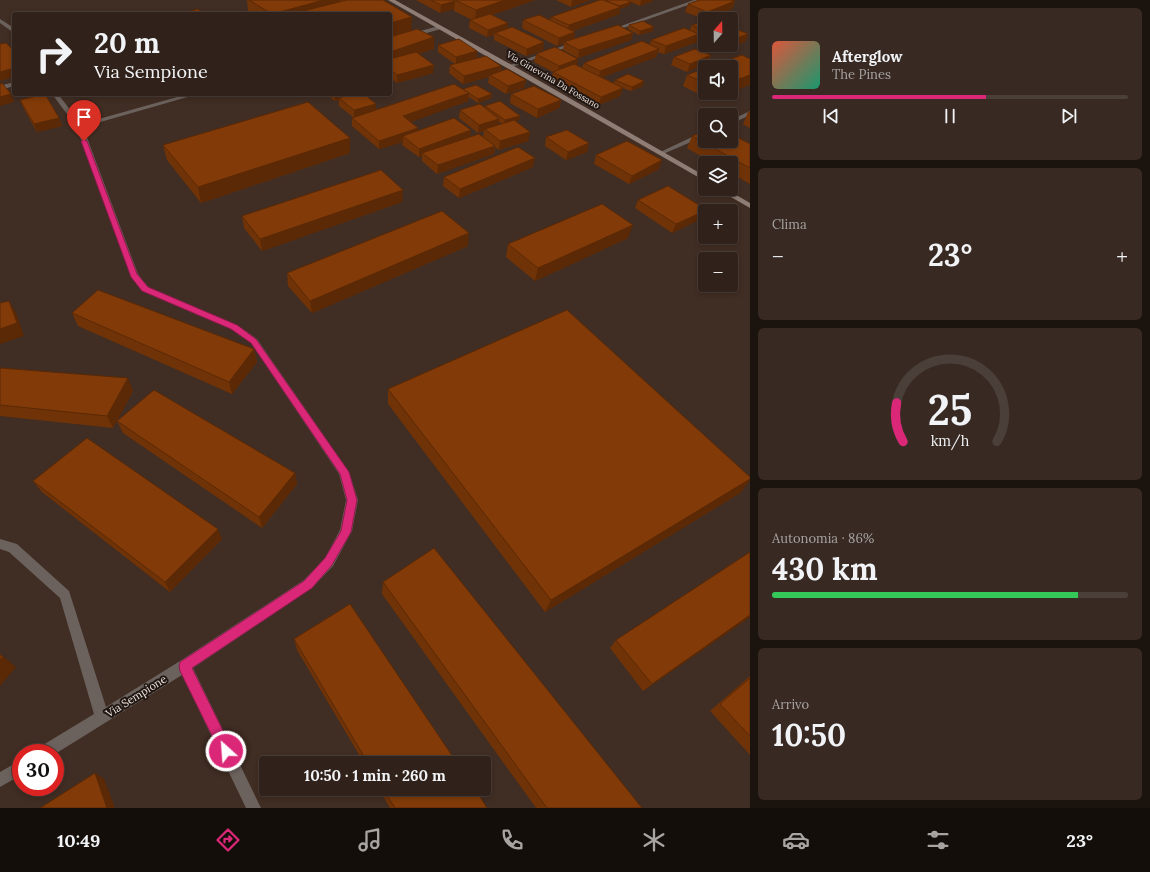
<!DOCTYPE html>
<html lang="it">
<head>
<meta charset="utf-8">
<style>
	:root { --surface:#30221a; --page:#382a23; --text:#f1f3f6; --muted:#a8a4a2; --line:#4b3f39; --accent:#db2777 }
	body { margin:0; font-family:Lora,serif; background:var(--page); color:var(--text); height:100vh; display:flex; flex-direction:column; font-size:15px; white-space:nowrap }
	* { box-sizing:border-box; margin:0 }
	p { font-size:13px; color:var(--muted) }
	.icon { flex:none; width:22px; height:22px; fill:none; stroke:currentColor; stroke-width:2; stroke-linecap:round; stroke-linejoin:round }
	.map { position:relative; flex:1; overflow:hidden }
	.panel { display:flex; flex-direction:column; gap:8px; padding:8px; background:#1a130e; width:400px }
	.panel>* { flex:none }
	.banner { position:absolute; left:12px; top:12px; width:380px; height:84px; border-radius:4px; box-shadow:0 2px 6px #0003,0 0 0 1px var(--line); background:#30221a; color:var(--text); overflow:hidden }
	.needle { width:26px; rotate:20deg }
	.buttons { position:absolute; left:698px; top:12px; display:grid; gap:8px }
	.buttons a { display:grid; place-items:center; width:40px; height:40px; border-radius:4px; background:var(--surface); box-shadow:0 2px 6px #0003,0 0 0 1px var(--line); font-size:20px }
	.speed { position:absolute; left:12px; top:744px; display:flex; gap:8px; font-size:20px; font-weight:700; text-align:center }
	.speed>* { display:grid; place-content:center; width:52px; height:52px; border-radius:50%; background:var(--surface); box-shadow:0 2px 6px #0003,0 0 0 1px var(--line); line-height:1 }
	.speed .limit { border:6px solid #d22; background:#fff; color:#111 }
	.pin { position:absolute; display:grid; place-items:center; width:34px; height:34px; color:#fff; margin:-41px -17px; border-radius:50% 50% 50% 0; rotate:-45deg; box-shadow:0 0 4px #0007 }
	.pin .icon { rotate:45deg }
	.me { position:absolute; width:44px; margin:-22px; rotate:334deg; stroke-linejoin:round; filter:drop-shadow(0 0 3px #0008) }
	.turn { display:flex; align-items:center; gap:14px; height:84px; padding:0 16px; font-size:18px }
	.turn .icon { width:52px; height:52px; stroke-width:2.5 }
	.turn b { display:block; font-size:28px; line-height:34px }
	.big { font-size:30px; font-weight:700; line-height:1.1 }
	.panel .widget { flex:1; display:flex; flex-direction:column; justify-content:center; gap:6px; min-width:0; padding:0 14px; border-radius:6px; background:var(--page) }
	.panel .dial { align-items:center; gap:0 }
	.dial svg { height:104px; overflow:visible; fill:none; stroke:var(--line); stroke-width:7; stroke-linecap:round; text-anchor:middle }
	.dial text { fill:var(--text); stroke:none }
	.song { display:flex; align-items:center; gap:12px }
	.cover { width:48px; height:48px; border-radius:6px; background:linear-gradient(135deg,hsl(10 70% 55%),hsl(160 70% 35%)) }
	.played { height:4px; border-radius:2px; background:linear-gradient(90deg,var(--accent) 60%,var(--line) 60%) }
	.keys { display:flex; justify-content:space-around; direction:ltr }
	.heat { display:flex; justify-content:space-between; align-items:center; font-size:22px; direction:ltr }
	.charge { height:6px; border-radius:3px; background:linear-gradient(90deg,#34c759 86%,var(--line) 0) }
	.trip { position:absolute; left:259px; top:756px; width:232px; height:40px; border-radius:4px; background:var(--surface); box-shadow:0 2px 6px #0003,0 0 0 1px var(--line); font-weight:700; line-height:40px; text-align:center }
	.tab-bar { display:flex; height:64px; justify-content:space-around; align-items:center; background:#130e0a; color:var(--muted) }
	.tab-bar .icon { width:28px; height:28px }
	.tab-bar .active { color:var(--accent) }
	.tab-bar b { font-size:18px; color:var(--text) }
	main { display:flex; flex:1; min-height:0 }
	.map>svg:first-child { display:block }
</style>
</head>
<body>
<main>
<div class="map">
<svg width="750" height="808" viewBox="0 0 750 808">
	<rect width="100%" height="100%" fill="#402d23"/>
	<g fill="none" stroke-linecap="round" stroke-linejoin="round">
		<path fill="#6c625d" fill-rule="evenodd" d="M694,0H702L612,32L607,31Z
			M0,19L14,28V33L0,23Z
			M439,26L442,28L441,29L390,43V39Z
			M574,42L579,43L512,67L507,66Z
			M14,82V86L0,90V86Z
			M52,94H58L81,124L188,94H198L83,127L138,274L148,287L237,325L257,339L349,472L358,500L352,531L333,566L312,588L193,668L261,808H246L182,675L55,754L36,753L38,748L94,714L60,598L9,552L0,549V539L17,544L69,591L106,707L180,661L304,580L325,558L340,530L346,500L339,474L251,343L231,329L142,291L131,277L76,126Z
			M750,111V115L731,124V120Z
			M705,131V136L663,154L658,153Z
			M21,760V775L0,787V772Z"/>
		<path fill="#8d7d75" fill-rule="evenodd" d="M388,0H395L512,65L705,176V181Z
			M717,189H726L750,203V208Z"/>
	</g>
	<path fill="#703307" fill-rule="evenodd" d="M247,0H383L411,30L434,49L418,54L433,73L397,83L390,78V14H251L248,12Z
		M416,0H535L492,15L508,23L507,28L543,50L526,56L494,40V35L487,37L469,28L470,20H472L454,11V9L440,13Z
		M556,0H591L571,7Z
		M599,0H653V1L640,6L631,2L630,5L620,9L619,14L573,31L575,32L574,39L633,33L631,40L578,58L563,50L564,43L557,46L522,28L523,20H550L551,17Z
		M735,1L732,9L704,19L685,12L688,4Z
		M705,21V40L699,37L697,42L664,54L658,52L656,57L602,77L614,83L615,80L643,86L631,91L623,88L620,96L599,105L551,80L553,72L534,62L536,54L577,65L582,68L584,63L650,45L651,40L690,30L692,25Z
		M629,25L653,31L639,35L628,29Z
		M745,42L725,49L716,45H731Z
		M438,45L501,66V71L526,80L524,88L506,94L488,83L489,77L463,84L449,73L450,65L455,64L438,52Z
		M711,55L708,63L687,72L671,65L674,57Z
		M705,68V93H728L710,100L683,86L687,75Z
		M463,89L492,94L491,98L478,103L469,97L468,101L410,122L418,131L471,130L470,137H483L484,131L478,133L459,118L460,110L484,108L485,106L520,116L519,120L515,121L530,132L528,141L499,150L495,147L494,154L437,174L422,161V156L419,157L402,145L403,142L379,149L352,126V118L353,117L339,106V100L335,101L326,94H364L376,109L463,90ZM498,121L502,124L498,125Z
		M511,94L561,100L559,108L537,118L510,103Z
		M20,100L59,118L62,126L37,132L24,109Z
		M750,111V128L743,124L748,112Z
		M692,136L750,144V184L731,173V163H713L687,148Z
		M546,137L589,143L587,152L566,160L545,146Z
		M350,138V153L201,203L167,160L163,145Z
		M596,155L659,169L629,184L594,164Z
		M533,167L459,198L443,186L444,177Z
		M638,200L706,211L703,218L672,233L635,208Z
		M402,202L262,251L244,228L242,216Z
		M628,238L535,281L506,257L508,244Z
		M468,246L312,313L288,286L287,273Z
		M72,313L254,349L257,362L232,394L78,326Z
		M0,368L133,391L113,428L0,416Z
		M388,389L750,477V480L740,493L545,612L388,404Z
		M117,421L295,473L297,484L262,528L123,433Z
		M33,481L222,539L170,592L42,492Z
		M383,582L642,808H536L382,594Z
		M750,617L643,691L610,648L616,640Z
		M294,639L457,763H364L297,650Z
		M750,676V755L710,711Z
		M379,789H475L487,808H390Z"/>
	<path fill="#5b2906" d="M324,0H340V9L323,14H272Z
		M505,0H535L475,21L476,10Z
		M572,0H591L571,7Z
		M641,0H653V1L640,6Z
		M455,1L454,9L440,13L441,5Z
		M735,1L732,9L704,19L707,12Z
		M631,2L630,5L620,9L619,14L567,33L569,25Z
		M412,17L411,31L390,37V23Z
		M508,23L507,31L495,33L494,35L487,37L488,30Z
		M654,27L653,31L639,35L640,31Z
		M575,32L574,40L564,42V43L557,46L559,38Z
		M633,33L631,40L578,58L579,50Z
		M699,34L697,42L664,54L666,46Z
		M748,34L745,42L725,49L726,45H731V40Z
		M434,37V49L390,63V52Z
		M544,42L543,50L526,56L527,49Z
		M659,49L656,57L598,79L600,71Z
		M477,51V59L456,65V57Z
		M711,55L708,63L687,72L690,64Z
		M578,59L577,67L558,74L559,66Z
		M434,65L433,73L397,83V75Z
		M501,66L500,74L490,75L489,77L463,84L464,76Z
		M14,68V77L0,81V72Z
		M750,75V85L731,92V82Z
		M526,80L524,88L506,94L508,86Z
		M644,81L643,86L631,91L632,87Z
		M623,88L620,96L599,105L601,97Z
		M469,93L468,101L403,125V116Z
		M713,93H728L710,100Z
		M11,94L14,102L0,106V97Z
		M335,94H359L339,98V100L335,101Z
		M492,94L491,98L478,103V99Z
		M561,100L559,108L537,118L538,109Z
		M376,104V112L354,119V110Z
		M520,116L519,120L504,125L505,120Z
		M59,118L62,126L37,132L34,124Z
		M499,119L498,127L485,129L484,131L478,133L479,125Z
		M418,128V136H403V142L379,149V141Z
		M471,130L470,138L422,153V156L419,157V149Z
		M530,132L528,141L499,150L500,141Z
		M350,138V153L201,203L198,187Z
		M589,143L587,152L566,160L568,152Z
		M495,146L494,154L437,174L438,165Z
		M535,158L533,167L459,198L460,189Z
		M662,160L659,169L629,184L632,176Z
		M403,190L402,202L262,251L260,239Z
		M707,210L706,211H705V213L703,218L672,233L676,224Z
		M633,225L628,238L535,281L538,268Z
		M469,233L468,246L312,313L310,301Z
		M9,301L16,313L24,336L0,344V329Z
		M254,349L257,362L232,394L229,382Z
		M128,378L133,391L113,428L107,416Z
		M295,473L297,484L262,528L259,517Z
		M750,479V480L740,493L545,612L551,600Z
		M218,529L222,539L170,592L165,582Z
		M750,615V617L643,691L652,684Z
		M0,654L16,667L0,686Z
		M95,773L104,779L115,808H107Z"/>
	<path fill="#823b08" stroke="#5b2906" d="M249,0H324L272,14Z
		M347,0H383L412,17L390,23V14H291Z
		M431,0H455V1L441,5Z
		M455,0H505L476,10Z
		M600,0H604L621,7L569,25L551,17Z
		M604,0H627L631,2L619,6Z
		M699,0H731L735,1L707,12L688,4Z
		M198,9L204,14H179Z
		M490,14L508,23L488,30L470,20Z
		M539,15L575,32L559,38L523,20Z
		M643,21L654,27L640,31L629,25Z
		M705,21V31L692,25Z
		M618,25L633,33L579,50L564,42Z
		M512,27L544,42L527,49L495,33Z
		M731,27L748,34L731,40Z
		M684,28L699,34L666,46L651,40Z
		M417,29L434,37L390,52V37Z
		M459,39L477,51L456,57L438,45Z
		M642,41L659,49L600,71L584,63Z
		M6,43L14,51V68L0,72V44Z
		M555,47L578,59L559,66L536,54Z
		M695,49L711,55L690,64L674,57Z
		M416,52L434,65L397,75L390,69V59Z
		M742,55L750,59V75L731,82V67H709Z
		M486,56L501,66L464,76L450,65Z
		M574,64L623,88L601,97L553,72Z
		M705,68V83L687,75Z
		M507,69L526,80L508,86L490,75Z
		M628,74L644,81L632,87L615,80Z
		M2,83L11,94L0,97V84Z
		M454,84L469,93L403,116L418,128L379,141L352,118Z
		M476,85L492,94L478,99L463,89Z
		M534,86L561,100L538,109L511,94Z
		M45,94L59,118L34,124L20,100Z
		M352,94H364L376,104L354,110L339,98Z
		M500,101L520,116L505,120L485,106Z
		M308,102L350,138L198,187L163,145Z
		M480,104L499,119L479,125L460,110Z
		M454,118L471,130L419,149L403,136Z
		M514,120L530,132L500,141L485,129Z
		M567,130L589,143L568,152L546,137Z
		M705,131V141H731V134L750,144V168L692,136Z
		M479,134L495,146L438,165L422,153Z
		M627,141L662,160L632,176L596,155Z
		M518,147L535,158L460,189L444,177Z
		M381,170L403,190L260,239L242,216Z
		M668,186L707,210L676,224L638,200Z
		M602,204L633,225L538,268L508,244Z
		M442,211L469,233L310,301L287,273Z
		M98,290L254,349L229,382L72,313Z
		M9,301L17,323L0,329V303Z
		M567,310L750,477V479L551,600L388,389Z
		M0,368L128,378L107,416L0,405Z
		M154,390L295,473L259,517L117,421Z
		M87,438L218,529L165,582L33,481Z
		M434,548L642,808H547L383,582Z
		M750,552V615L652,684L616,640Z
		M350,604L457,763H368L294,639Z
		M0,654L3,657L0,660Z
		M750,678V736L720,704Z
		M95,773L107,808H40Z
		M383,789H475L487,808H395Z"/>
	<path fill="#db2777" stroke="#8e194d" d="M84,139L87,141L137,274L148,287L237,325L256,339L349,472L357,500L351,532L332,565L312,588L192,668L233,751L231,756L226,758L222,756L180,671L179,666L180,662L304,581L325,558L341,531L347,500L340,474L251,343L231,329L142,291L131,277L81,141Z"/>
	<g text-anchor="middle" stroke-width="4" stroke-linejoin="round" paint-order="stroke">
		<g font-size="9" fill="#eee1da" stroke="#201713">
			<text transform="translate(553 80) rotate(30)" y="3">Via Ginevrina Da Fossano</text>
		</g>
		<g font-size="11" fill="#eee1da" stroke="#201713">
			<text transform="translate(136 696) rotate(-32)" y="4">Via Sempione</text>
		</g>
	</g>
</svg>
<div class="buttons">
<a><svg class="needle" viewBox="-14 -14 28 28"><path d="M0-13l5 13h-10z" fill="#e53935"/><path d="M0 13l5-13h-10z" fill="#a8a4a2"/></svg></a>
<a><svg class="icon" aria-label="sound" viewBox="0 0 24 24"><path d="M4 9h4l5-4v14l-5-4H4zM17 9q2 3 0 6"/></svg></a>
<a><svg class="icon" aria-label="search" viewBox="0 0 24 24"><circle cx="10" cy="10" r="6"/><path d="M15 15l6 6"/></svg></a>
<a><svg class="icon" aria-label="layers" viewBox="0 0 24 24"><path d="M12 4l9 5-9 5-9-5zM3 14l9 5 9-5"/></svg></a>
<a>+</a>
<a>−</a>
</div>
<div class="speed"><div class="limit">30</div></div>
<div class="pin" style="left:84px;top:141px;background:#d93025"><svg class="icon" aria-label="arrive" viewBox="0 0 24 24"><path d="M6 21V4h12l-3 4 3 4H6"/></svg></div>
<svg class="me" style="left:226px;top:751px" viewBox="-20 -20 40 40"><circle r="17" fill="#db2777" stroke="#fff" stroke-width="3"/><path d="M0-11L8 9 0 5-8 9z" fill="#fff"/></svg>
<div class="trip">10:50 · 1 min · 260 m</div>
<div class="banner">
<div class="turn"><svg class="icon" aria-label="right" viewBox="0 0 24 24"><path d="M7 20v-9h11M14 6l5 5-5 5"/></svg><div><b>20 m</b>Via Sempione</div></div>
</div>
</div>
<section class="panel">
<div class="widget">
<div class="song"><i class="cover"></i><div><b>Afterglow</b><p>The Pines</p></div></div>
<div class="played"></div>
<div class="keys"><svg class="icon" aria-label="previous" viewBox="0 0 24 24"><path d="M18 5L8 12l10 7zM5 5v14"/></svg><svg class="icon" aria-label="pause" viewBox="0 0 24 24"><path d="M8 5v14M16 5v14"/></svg><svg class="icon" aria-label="next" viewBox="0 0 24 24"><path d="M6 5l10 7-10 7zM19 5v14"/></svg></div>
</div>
<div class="widget"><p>Clima</p>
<div class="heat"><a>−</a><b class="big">23°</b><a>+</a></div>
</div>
<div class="widget dial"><svg viewBox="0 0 100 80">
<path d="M14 69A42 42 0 1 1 86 69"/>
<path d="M14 69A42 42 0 0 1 9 39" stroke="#db2777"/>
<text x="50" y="56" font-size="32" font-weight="700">25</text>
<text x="50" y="72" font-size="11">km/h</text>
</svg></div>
<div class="widget"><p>Autonomia · 86%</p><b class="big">430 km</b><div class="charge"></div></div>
<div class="widget"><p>Arrivo</p><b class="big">10:50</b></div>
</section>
</main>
<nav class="tab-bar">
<b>10:49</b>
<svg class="icon active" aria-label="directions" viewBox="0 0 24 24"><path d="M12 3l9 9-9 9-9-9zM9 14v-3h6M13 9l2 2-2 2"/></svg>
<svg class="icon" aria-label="music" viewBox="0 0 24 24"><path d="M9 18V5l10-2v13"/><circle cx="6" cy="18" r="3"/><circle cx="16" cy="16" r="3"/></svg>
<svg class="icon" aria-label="phone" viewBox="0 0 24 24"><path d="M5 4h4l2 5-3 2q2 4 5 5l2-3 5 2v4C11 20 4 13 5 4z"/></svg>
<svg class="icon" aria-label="climate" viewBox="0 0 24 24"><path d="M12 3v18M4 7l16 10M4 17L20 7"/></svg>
<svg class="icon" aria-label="car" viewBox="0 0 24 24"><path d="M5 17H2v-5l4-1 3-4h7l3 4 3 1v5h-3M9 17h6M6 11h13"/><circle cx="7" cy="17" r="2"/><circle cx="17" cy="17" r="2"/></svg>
<svg class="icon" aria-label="filters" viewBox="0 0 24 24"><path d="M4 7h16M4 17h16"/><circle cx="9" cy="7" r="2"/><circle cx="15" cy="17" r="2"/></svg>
<b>23°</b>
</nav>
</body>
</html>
